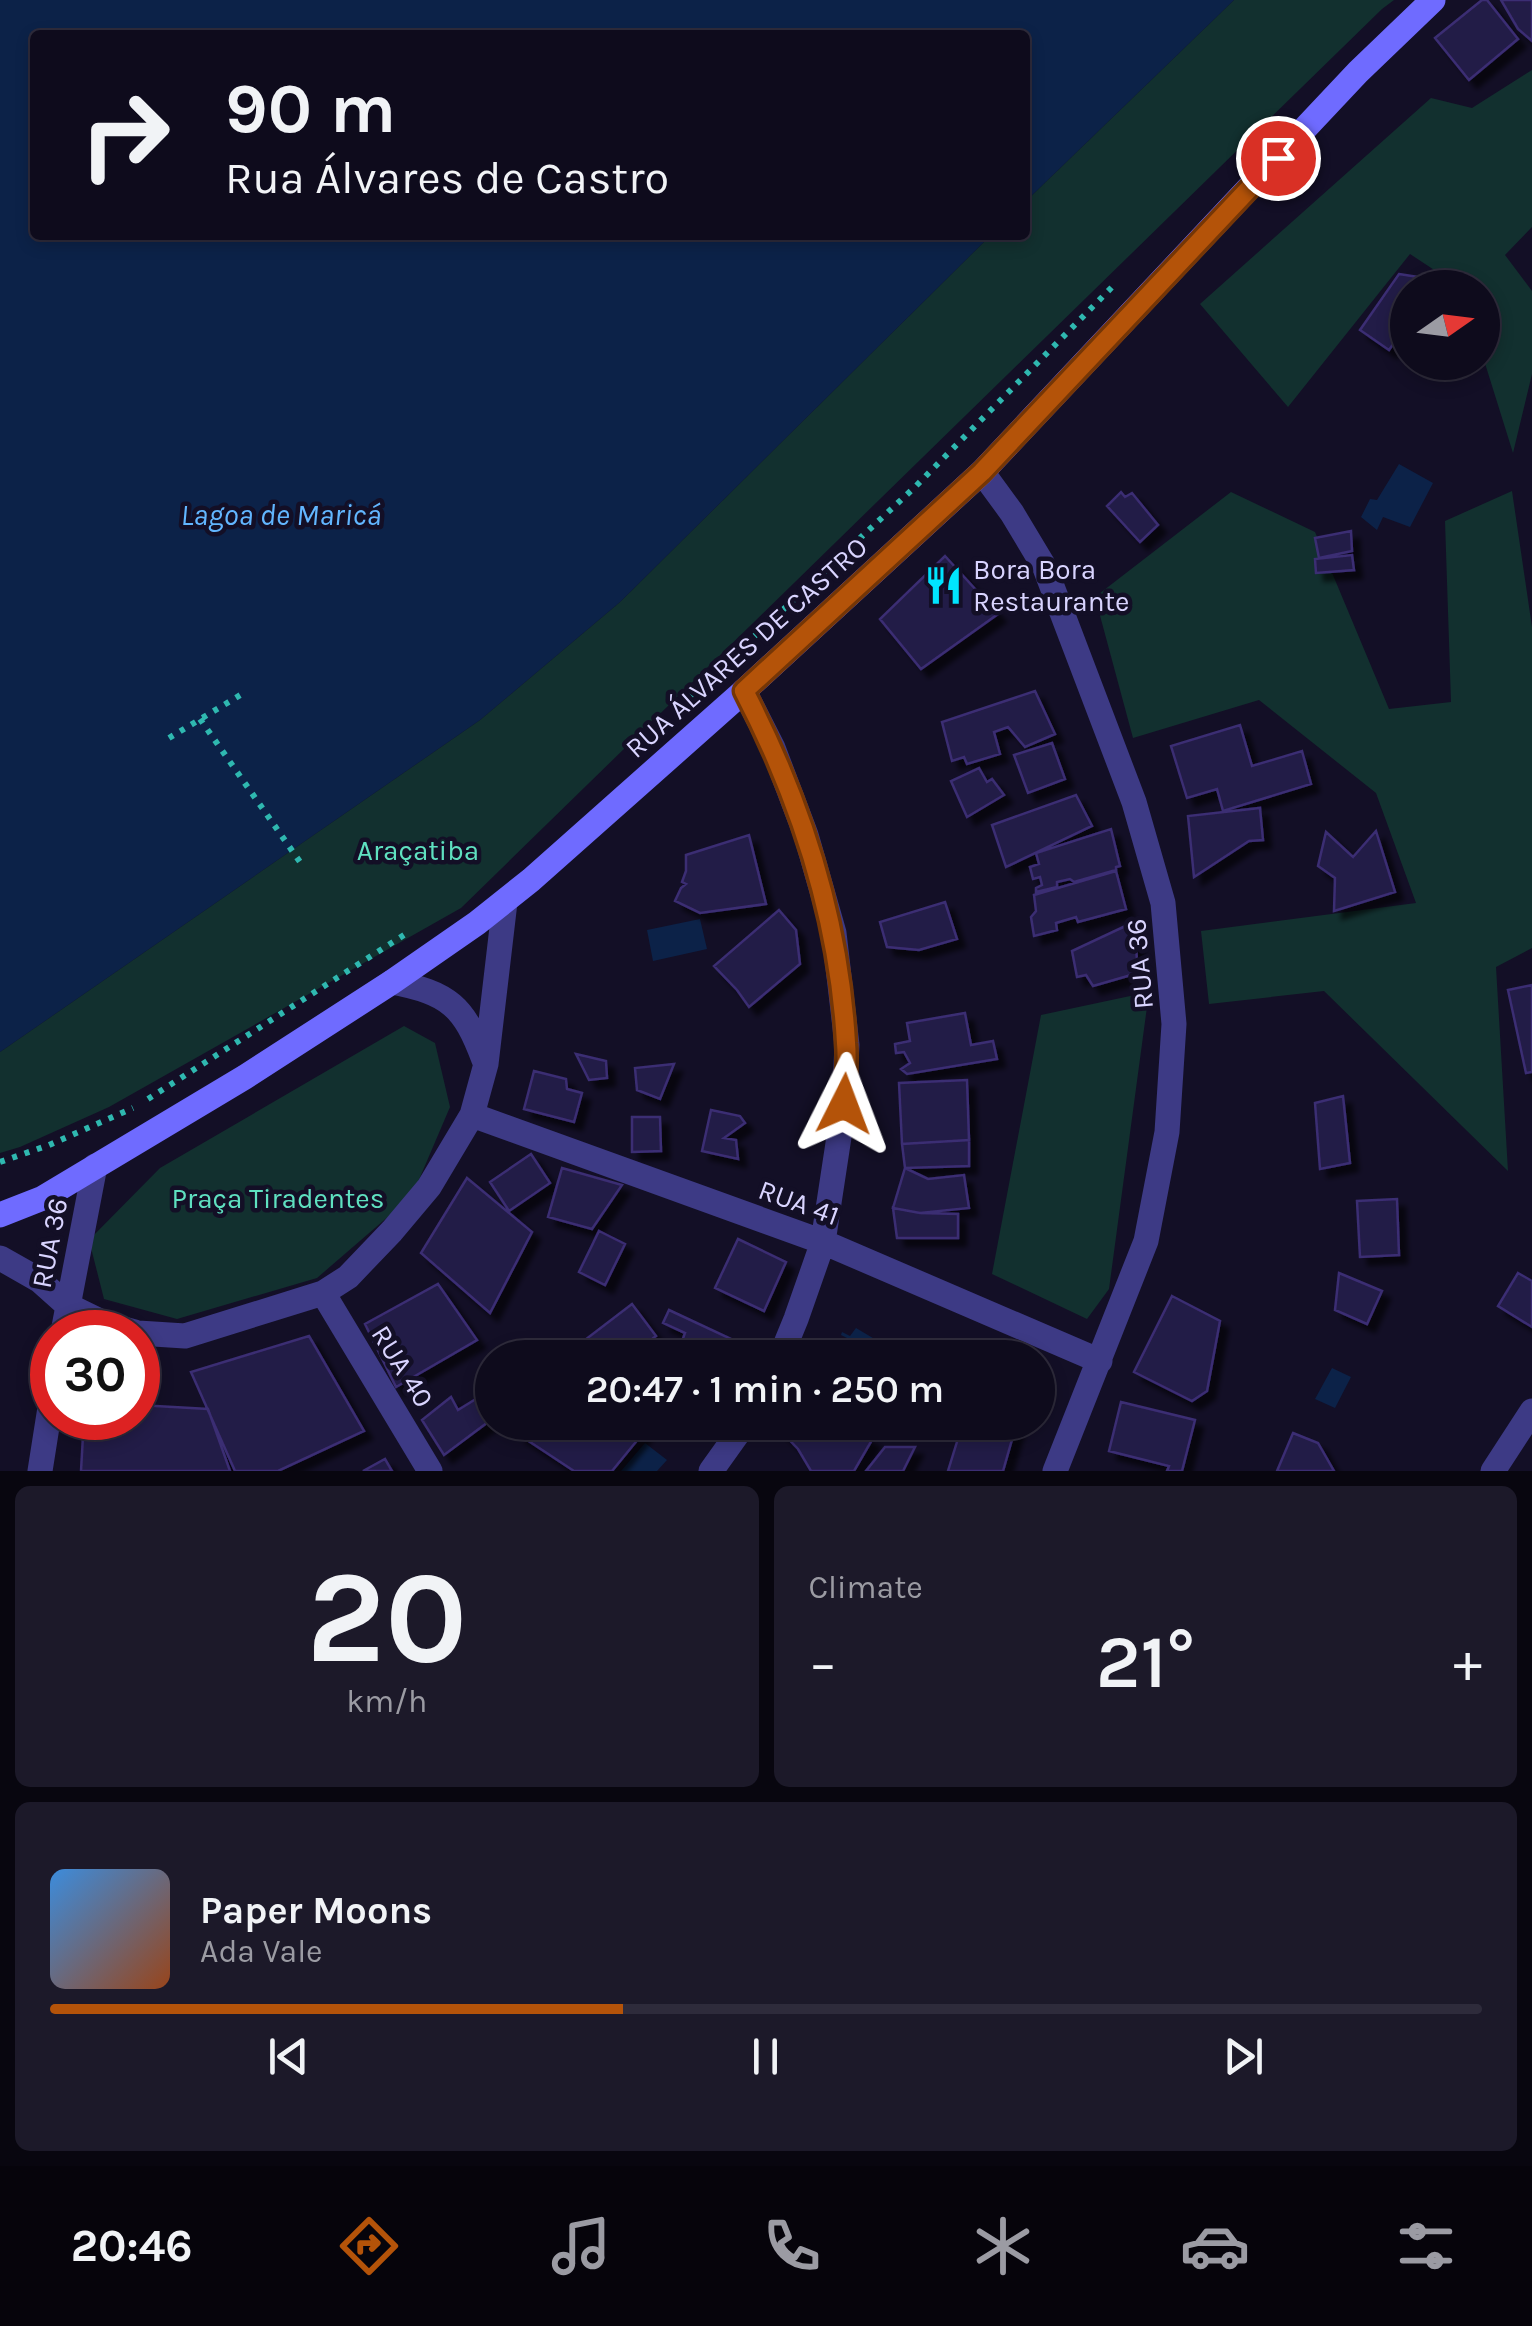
<!DOCTYPE html>
<html lang="en">
<head>
<meta charset="utf-8">
<style>
	:root { --surface:#0e0b1c; --page:#1c1929; --text:#f1f3f6; --muted:#9b9ba3; --line:#2e2b3b; --accent:#b45309 }
	body { margin:0; font-family:Karla,sans-serif; background:var(--page); color:var(--text); height:100vh; display:flex; flex-direction:column; font-size:38px; white-space:nowrap }
	* { box-sizing:border-box; margin:0 }
	p { font-size:32px; color:var(--muted) }
	.icon { flex:none; width:55px; height:55px; fill:none; stroke:currentColor; stroke-width:2; stroke-linecap:round; stroke-linejoin:round }
	.map { position:relative; height:1471px; overflow:hidden }
	.drawer { display:flex; flex-direction:column; gap:15px; padding:15px; background:#08060f; flex:1 }
	.drawer>* { flex:none }
	.hud { position:absolute; left:30px; top:30px; width:1000px; height:210px; border-radius:10px; box-shadow:0 5px 15px #0003,0 0 0 2px var(--line); background:#0e0b1c; color:var(--text); overflow:hidden }
	.needle { width:65px; rotate:76deg }
	.tools { position:absolute; left:1390px; top:270px; display:grid; gap:20px }
	.tools a { display:grid; place-items:center; width:110px; height:110px; border-radius:50%; background:var(--surface); box-shadow:0 5px 15px #0003,0 0 0 2px var(--line); font-size:50px }
	.speed { position:absolute; left:30px; top:1310px; display:flex; gap:20px; font-size:50px; font-weight:700; text-align:center }
	.speed>* { display:grid; place-content:center; width:130px; height:130px; border-radius:50%; background:var(--surface); box-shadow:0 5px 15px #0003,0 0 0 2px var(--line); line-height:1 }
	.speed .limit { border:15px solid #d22; background:#fff; color:#111 }
	.pin { position:absolute; display:grid; place-items:center; width:85px; height:85px; color:#fff; margin:-42px; border:5px solid #fff; border-radius:50%; box-shadow:0 2px 10px #0007 }
	.me { position:absolute; width:110px; margin:-55px; rotate:3deg; stroke-linejoin:round; filter:drop-shadow(0 0 8px #0008) }
	.turn { display:flex; align-items:center; gap:35px; height:210px; padding:0 30px; font-size:45px }
	.turn .icon { width:130px; height:130px; stroke-width:2.5 }
	.turn b { display:block; font-size:70px; line-height:85px }
	.big { font-size:75px; font-weight:600; line-height:1.1 }
	.drawer .widget { flex:1; display:flex; flex-direction:column; justify-content:center; gap:15px; min-width:0; padding:0 35px; border-radius:15px; background:var(--page) }
	.drawer .dial { align-items:center; gap:0 }
	.dial b { font-size:130px; line-height:1 }
	.song { display:flex; align-items:center; gap:30px }
	.cover { width:120px; height:120px; border-radius:15px; background:linear-gradient(135deg,hsl(210 70% 55%),hsl(20 70% 35%)) }
	.played { height:10px; border-radius:5px; background:linear-gradient(90deg,var(--accent) 40%,var(--line) 40%) }
	.keys { display:flex; justify-content:space-around; direction:ltr }
	.heat { display:flex; justify-content:space-between; align-items:center; font-size:55px; direction:ltr }
	.drawer .tiles { flex:1; display:grid; gap:15px; grid-template-columns:1fr 1fr }
	.widget:last-child { grid-column:span 2 }
	.trip { position:absolute; left:475px; top:1340px; width:580px; height:100px; border-radius:50px; background:var(--surface); box-shadow:0 5px 15px #0003,0 0 0 2px var(--line); font-weight:600; line-height:100px; text-align:center }
	.tab-bar { display:flex; height:160px; justify-content:space-around; align-items:center; background:#06040b; color:var(--muted) }
	.tab-bar .icon { width:70px; height:70px }
	.tab-bar .selected { color:var(--accent) }
	.tab-bar b { font-size:45px; color:var(--text) }
	.map>svg:first-child { display:block }
</style>
</head>
<body>
<div class="map">
<svg width="1532" height="1471" viewBox="0 0 1532 1471">
	<defs>
		<filter id="shadow"><feDropShadow dx="8" dy="8" stdDeviation="2.5" flood-color="#0009"/></filter>
	</defs>
	<rect width="100%" height="100%" fill="#130f26"/>
	<path fill="#12302f" d="M1234,0H1394L1382,9L461,908L109,1107L20,1147L0,1153V1052L480,720L620,602L991,235H1025V202Z
		M1532,70V227L1505,255L1532,291V374L1513,453L1483,357L1482,288L1460,287L1410,254L1288,407L1200,304L1431,98L1472,108Z
		M1512,491L1532,627V948L1496,967L1508,1171L1324,991L1209,1004L1201,931L1416,903L1376,793L1259,700L1133,738L1095,597L1231,492L1315,532L1389,709L1451,702L1445,521Z
		M1149,992L1109,1289L1087,1319L992,1274L1041,1015Z
		M404,1026L435,1043L450,1107L412,1196L317,1278L177,1319L104,1299L89,1240L160,1168Z"/>
	<path fill="#0c2248" d="M0,0H1234L1025,202V35H35V235H991L620,602L480,720L0,1052Z
		M1399,464L1433,483L1410,527L1383,517L1377,530L1361,517L1370,499L1377,500Z
		M700,919L707,949L653,961L647,930Z
		M856,1328L883,1344L878,1357H873L848,1345L849,1339L841,1335L842,1332L850,1336Z
		M1332,1368L1351,1377L1335,1408L1315,1399Z
		M645,1443L667,1460L657,1471H621Z"/>
	<path fill="#241b47" stroke="#3b2d73" stroke-width="2.5" filter="url(#shadow)" d="M1482,0H1487L1518,39L1469,80L1435,38Z
		M1501,0H1532V41L1518,29Z
		M1399,274L1437,280L1432,288H1408V323L1389,350L1360,330Z
		M1121,492L1125,497L1132,493L1158,525L1140,542L1107,506Z
		M1351,531L1352,551L1319,558L1315,538Z
		M1352,555L1354,570L1316,573L1315,559Z
		M945,556L998,614L921,669L880,619Z
		M1035,691L1055,734L1025,747L1008,727L994,732L1000,754L967,764L964,757L952,761L942,722Z
		M1240,725L1252,766L1302,751L1311,784L1223,811L1217,789L1187,798L1171,746Z
		M1052,743L1065,779L1028,793L1014,755Z
		M979,768L987,782L992,779L1004,795L967,817L951,781Z
		M1076,795L1092,826L1006,867L992,825Z
		M1260,808L1263,840L1249,841L1194,877L1188,816Z
		M1111,829L1120,866L1116,867V870L1074,882L1070,879L1057,882V887L1036,892V888L1042,885L1040,877L1033,879L1030,867L1039,864L1036,853Z
		M1376,831L1395,892L1334,911L1335,878L1318,866L1326,832L1353,857Z
		M749,835L766,904L700,913L675,901L681,888L686,884L682,882L686,871V855Z
		M1116,871L1126,909L1078,922L1076,917L1056,923L1057,930L1034,936L1031,917L1036,911L1034,895Z
		M945,902L957,939L919,950L887,947L880,922Z
		M779,910L796,930L800,964L749,1007L737,990L714,966Z
		M1134,922L1138,973L1093,986L1086,975L1077,977L1072,951Z
		M1532,985V1072L1526,1073L1508,990Z
		M965,1013L971,1045L993,1041L997,1059L907,1074L901,1069L910,1063L904,1052L896,1053L895,1044L910,1041L907,1023Z
		M576,1054L606,1061L607,1078L589,1080Z
		M674,1064L660,1099L637,1090L635,1068Z
		M534,1071L566,1079L567,1089L582,1093L574,1122L524,1109Z
		M967,1080L969,1140L902,1144L899,1083Z
		M1343,1096L1350,1163L1320,1169L1315,1103Z
		M711,1110L740,1116L745,1123L724,1138L736,1140L738,1159L702,1151Z
		M632,1117H660L661,1151L632,1152Z
		M969,1140V1166L905,1168L902,1144Z
		M531,1154L550,1183L509,1211L490,1182Z
		M562,1168L622,1185L592,1229L548,1217Z
		M905,1168L928,1179L964,1175L969,1208L920,1213L893,1208Z
		M467,1178L532,1232L490,1313L421,1253Z
		M1397,1199L1399,1255L1360,1257L1357,1201Z
		M893,1208L920,1213L958,1214V1238H897Z
		M599,1231L625,1244L605,1285L579,1272Z
		M738,1239L786,1262L764,1311L715,1288Z
		M1339,1273L1382,1291L1367,1324L1335,1310Z
		M1518,1273L1532,1281V1327L1498,1306Z
		M438,1284L477,1340L396,1387L365,1324Z
		M1172,1296L1220,1321L1207,1391L1192,1401L1134,1372Z
		M632,1304L656,1336L627,1358H591L581,1343Z
		M669,1310L757,1351L754,1358H710L681,1344L685,1333L663,1323Z
		M309,1336L364,1431L278,1471H235L191,1372Z
		M666,1340L681,1344L698,1358H654Z
		M563,1345L573,1358H553Z
		M492,1389V1419L444,1455L422,1420L451,1397L458,1410Z
		M1121,1402L1195,1420L1182,1471H1167L1169,1466L1109,1451Z
		M138,1405L208,1409L230,1471H81L84,1418H138Z
		M522,1422H633L644,1432L612,1471H574L518,1434Z
		M786,1422H842L872,1440L854,1471H811L798,1449L779,1429Z
		M997,1422H1017L1003,1471H948L961,1429L995,1427Z
		M1293,1433L1318,1443L1334,1471H1277Z
		M885,1447H915L903,1471H866Z
		M385,1459L392,1471H363Z"/>
	<g fill="none" stroke-linecap="round" stroke-linejoin="round">
		<path stroke="#2fb8b0" stroke-width="6" stroke-dasharray="5 8" stroke-linecap="butt" d="M688,698L915,487L1117,282
			M200,719L300,862
			M169,738L242,694
			M148,1099L407,933
			M0,1162L49,1145L133,1108"/>
		<path stroke="#3d3a85" stroke-width="25" d="M982,472L1012,513L1045,568L1134,802L1163,903L1174,1024L1167,1132L1146,1241L1055,1471
			M744,691L773,748L806,835L834,933L847,1045L844,1104L823,1242L796,1319L780,1358
			M392,982C449,993 464,1006 484,1060
			M472,1115L823,1242L1100,1361
			M0,1258L39,1280L67,1305L106,1324L135,1332
			M323,1293L430,1471
			M63,1332L95,1166
			M138,1333L185,1336L323,1293L348,1277L392,1231L429,1187L472,1115L486,1064L505,902
			M40,1471L52,1395
			M711,1471L746,1422
			M1493,1471L1532,1411"/>
		<path stroke="#6f6bff" stroke-width="25" d="M0,1215L43,1198L245,1077L392,982L477,923L531,880L744,691L982,472L1358,72L1433,0"/>
	</g>
	<g fill="none" stroke-linecap="round" stroke-linejoin="round">
		<defs>
			<path id="route" d="M844,1104C845,1084 848,1063 846,1043C839,918 801,801 744,691L982,472L1278,158"/>
		</defs>
		<use href="#route" stroke="#753606" stroke-width="25"/>
		<use href="#route" stroke="#b45309" stroke-width="18"/>
	</g>
	<defs>
		<symbol id="restaurant-bare" viewBox="-9 -9 18 18"><path d="M-5-6h1v4h1v-4h1v4h1v-4h1v5L-1.5 .5V6h-2V.5L-5-1ZM5-6V6H3V1.5H1.5Q1.5-4 5-6Z" fill="#00e5ff" stroke="#130f26" stroke-width="2.5" paint-order="stroke"/></symbol>
	</defs>
	<g fill-rule="evenodd">
		<use href="#restaurant-bare" x="916" y="558" width="55" height="55"/>
	</g>
	<g text-anchor="middle" stroke-width="9" stroke-linejoin="round" paint-order="stroke">
		<g font-size="28" fill="#d9d4ff" stroke="#130f26" text-anchor="start">
			<text x="973" y="579">Bora Bora<tspan x="973" dy="32">Restaurante</tspan></text>
		</g>
		<g font-size="28" fill="#d9d4ff" stroke="#130f26">
			<text transform="translate(746 647) rotate(-42)" y="10">RUA ÁLVARES DE CASTRO</text>
			<text transform="translate(1139 964) rotate(-95)" y="10">RUA 36</text>
			<text transform="translate(799 1202) rotate(20)" y="10">RUA 41</text>
			<text transform="translate(49 1243) rotate(-79)" y="10">RUA 36</text>
			<text transform="translate(403 1366) rotate(58)" y="10">RUA 40</text>
		</g>
		<g font-size="28" fill="#5fe0c0" stroke="#130f26">
			<text x="418" y="860">Araçatiba</text>
			<text x="278" y="1208">Praça Tiradentes</text>
		</g>
		<g font-size="30" font-style="italic" fill="#62b6ff" stroke="#130f26">
			<text x="281" y="525">Lagoa de Maricá</text>
		</g>
	</g>
</svg>
<div class="tools">
<a><svg class="needle" viewBox="-14 -14 28 28"><path d="M0-13l5 13h-10z" fill="#e53935"/><path d="M0 13l5-13h-10z" fill="#9b9ba3"/></svg></a>
</div>
<div class="speed"><div class="limit">30</div></div>
<div class="pin" style="left:1278px;top:158px;background:#d93025"><svg class="icon" aria-label="arrive" viewBox="0 0 24 24"><path d="M6 21V4h12l-3 4 3 4H6"/></svg></div>
<svg class="me" style="left:844px;top:1104px" viewBox="-20 -20 40 40"><path d="M0-17L14 15 0 8-14 15z" fill="#b45309" stroke="#fff" stroke-width="4"/></svg>
<div class="trip">20:47 · 1 min · 250 m</div>
<div class="hud">
<div class="turn"><svg class="icon" aria-label="right" viewBox="0 0 24 24"><path d="M7 20v-9h11M14 6l5 5-5 5"/></svg><div><b>90 m</b>Rua Álvares de Castro</div></div>
</div>
</div>
<section class="drawer">
<div class="tiles">
<div class="widget dial"><b>20</b><p>km/h</p></div>
<div class="widget"><p>Climate</p>
<div class="heat"><a>−</a><b class="big">21°</b><a>+</a></div>
</div>
<div class="widget">
<div class="song"><i class="cover"></i><div><b>Paper Moons</b><p>Ada Vale</p></div></div>
<div class="played"></div>
<div class="keys"><svg class="icon" aria-label="previous" viewBox="0 0 24 24"><path d="M18 5L8 12l10 7zM5 5v14"/></svg><svg class="icon" aria-label="pause" viewBox="0 0 24 24"><path d="M8 5v14M16 5v14"/></svg><svg class="icon" aria-label="next" viewBox="0 0 24 24"><path d="M6 5l10 7-10 7zM19 5v14"/></svg></div>
</div>
</div>
</section>
<nav class="tab-bar">
<b>20:46</b>
<svg class="icon selected" aria-label="directions" viewBox="0 0 24 24"><path d="M12 3l9 9-9 9-9-9zM9 14v-3h6M13 9l2 2-2 2"/></svg>
<svg class="icon" aria-label="music" viewBox="0 0 24 24"><path d="M9 18V5l10-2v13"/><circle cx="6" cy="18" r="3"/><circle cx="16" cy="16" r="3"/></svg>
<svg class="icon" aria-label="phone" viewBox="0 0 24 24"><path d="M5 4h4l2 5-3 2q2 4 5 5l2-3 5 2v4C11 20 4 13 5 4z"/></svg>
<svg class="icon" aria-label="climate" viewBox="0 0 24 24"><path d="M12 3v18M4 7l16 10M4 17L20 7"/></svg>
<svg class="icon" aria-label="car" viewBox="0 0 24 24"><path d="M5 17H2v-5l4-1 3-4h7l3 4 3 1v5h-3M9 17h6M6 11h13"/><circle cx="7" cy="17" r="2"/><circle cx="17" cy="17" r="2"/></svg>
<svg class="icon" aria-label="filters" viewBox="0 0 24 24"><path d="M4 7h16M4 17h16"/><circle cx="9" cy="7" r="2"/><circle cx="15" cy="17" r="2"/></svg>
</nav>
</body>
</html>
